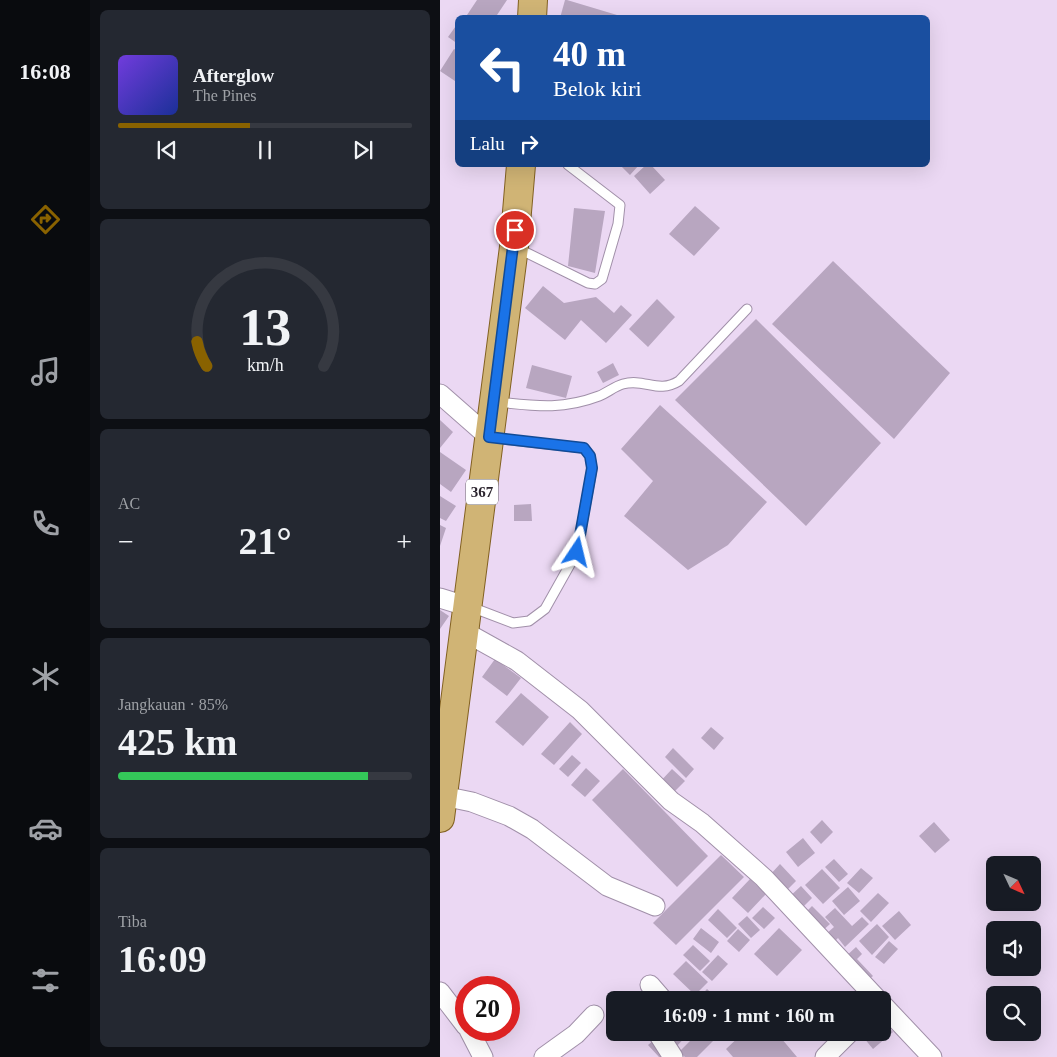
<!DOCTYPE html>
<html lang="id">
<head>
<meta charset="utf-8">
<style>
	:root { --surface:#171b24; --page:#242831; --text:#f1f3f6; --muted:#9ea1a6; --line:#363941; --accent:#896200 }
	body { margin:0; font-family:Georgia,serif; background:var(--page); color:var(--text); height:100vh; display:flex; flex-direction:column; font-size:19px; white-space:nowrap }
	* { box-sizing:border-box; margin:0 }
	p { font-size:16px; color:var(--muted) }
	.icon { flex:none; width:28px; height:28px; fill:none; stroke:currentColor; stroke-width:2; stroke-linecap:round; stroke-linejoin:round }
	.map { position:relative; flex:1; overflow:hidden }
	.drawer { display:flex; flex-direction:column; gap:10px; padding:10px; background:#0d0f14; width:350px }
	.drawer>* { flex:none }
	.guide { position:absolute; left:15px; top:15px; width:475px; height:152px; border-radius:8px; box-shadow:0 5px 20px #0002; background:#1a4fa0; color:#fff; overflow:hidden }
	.needle { width:32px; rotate:134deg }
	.controls { position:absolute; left:546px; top:856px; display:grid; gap:10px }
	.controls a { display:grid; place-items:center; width:55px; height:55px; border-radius:8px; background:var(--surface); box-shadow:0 5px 20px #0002; font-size:25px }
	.speed { position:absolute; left:15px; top:976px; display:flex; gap:10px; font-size:25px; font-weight:700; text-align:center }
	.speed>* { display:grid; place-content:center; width:65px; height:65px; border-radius:50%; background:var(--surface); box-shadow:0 5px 20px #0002; line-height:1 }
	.speed .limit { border:8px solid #d22; background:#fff; color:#111 }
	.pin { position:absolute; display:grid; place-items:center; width:42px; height:42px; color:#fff; margin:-21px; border:2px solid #fff; border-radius:50%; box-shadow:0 1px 5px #0007 }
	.me { position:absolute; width:55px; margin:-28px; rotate:10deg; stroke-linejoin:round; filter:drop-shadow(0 0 4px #0008) }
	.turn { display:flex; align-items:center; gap:18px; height:105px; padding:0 15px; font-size:22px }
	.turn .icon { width:65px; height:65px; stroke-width:2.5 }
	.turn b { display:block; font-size:35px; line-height:42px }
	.then { display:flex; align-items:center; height:48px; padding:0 15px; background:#0003; gap:10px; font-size:19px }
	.big { font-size:38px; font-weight:600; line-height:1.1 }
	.drawer .widget { flex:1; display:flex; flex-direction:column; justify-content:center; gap:8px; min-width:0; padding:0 18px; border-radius:8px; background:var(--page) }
	.drawer .dial { align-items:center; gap:0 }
	.dial svg { height:130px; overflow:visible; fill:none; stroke:var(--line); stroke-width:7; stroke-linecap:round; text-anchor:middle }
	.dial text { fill:var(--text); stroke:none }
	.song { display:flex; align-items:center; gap:15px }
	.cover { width:60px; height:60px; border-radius:8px; background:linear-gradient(135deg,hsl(260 70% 55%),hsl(230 70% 35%)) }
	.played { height:5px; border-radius:2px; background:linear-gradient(90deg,var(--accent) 45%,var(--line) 45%) }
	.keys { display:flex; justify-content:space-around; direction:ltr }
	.heat { display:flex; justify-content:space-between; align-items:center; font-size:28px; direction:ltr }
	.charge { height:8px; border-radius:4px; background:linear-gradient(90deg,#34c759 85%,var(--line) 0) }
	.trip { position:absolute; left:166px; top:991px; width:285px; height:50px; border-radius:8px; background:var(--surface); box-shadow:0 5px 20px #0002; font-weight:600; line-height:50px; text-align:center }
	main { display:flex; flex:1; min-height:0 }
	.tabs { display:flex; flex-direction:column; width:90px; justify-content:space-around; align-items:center; background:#090b0e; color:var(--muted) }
	.tabs .icon { width:35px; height:35px }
	.tabs .selected { color:var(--accent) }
	.tabs b { font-size:22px; color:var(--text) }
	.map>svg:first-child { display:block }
</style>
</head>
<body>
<main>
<nav class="tabs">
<b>16:08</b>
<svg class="icon selected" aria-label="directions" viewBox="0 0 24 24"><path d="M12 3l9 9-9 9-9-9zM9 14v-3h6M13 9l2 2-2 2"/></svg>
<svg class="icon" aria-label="music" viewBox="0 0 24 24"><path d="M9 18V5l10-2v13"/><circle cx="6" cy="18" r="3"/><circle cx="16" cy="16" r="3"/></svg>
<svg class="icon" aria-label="phone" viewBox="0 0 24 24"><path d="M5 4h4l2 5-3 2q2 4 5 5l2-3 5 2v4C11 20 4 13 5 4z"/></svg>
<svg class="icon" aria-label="climate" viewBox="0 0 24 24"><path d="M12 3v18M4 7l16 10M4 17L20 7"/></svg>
<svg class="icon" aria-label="car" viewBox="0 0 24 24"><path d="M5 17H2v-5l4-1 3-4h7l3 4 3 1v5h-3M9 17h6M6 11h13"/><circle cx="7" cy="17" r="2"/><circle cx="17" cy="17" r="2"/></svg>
<svg class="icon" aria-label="filters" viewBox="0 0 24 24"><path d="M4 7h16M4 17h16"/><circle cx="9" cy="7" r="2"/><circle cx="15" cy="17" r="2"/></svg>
</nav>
<section class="drawer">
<div class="widget">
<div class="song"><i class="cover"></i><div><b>Afterglow</b><p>The Pines</p></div></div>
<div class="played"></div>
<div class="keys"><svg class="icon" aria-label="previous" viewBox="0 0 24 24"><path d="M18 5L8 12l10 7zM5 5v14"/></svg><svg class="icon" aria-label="pause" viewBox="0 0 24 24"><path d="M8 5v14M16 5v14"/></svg><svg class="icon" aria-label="next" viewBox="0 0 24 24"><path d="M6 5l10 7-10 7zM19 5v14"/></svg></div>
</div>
<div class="widget dial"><svg viewBox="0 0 100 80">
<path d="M14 69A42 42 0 1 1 86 69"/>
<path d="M14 69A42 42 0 0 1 8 54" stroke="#896200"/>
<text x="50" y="56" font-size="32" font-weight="700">13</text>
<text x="50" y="72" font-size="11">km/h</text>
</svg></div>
<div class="widget"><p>AC</p>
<div class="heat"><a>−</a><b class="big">21°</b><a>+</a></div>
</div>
<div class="widget"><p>Jangkauan · 85%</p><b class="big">425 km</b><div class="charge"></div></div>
<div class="widget"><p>Tiba</p><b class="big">16:09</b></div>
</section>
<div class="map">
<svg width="617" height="1057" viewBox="0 0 617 1057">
	<rect width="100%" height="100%" fill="#ebd8f3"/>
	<path fill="#b8a6c0" d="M37,0H67L55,18H25Z
		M125,0H127L187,18H120Z
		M18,23V44L8,37Z
		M14,49L18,51V83L0,71Z
		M180,165H199L190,175Z
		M206,165H211L225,180L210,194L194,176Z
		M255,206L280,228L254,256L229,234Z
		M134,208L165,211L155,273L128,266Z
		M393,261L510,373L454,439L332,324Z
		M103,286L124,303L156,297L174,313L181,305L192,315L166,343L141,320L125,340L85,308Z
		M217,299L235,317L208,347L189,329Z
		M316,319L441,443L366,526L235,400Z
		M173,363L179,375L163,383L157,372Z
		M92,365L132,376L126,398L86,388Z
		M220,405L327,502L288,545L248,570L184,516L213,481L181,449Z
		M0,420L13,432L0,448Z
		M0,452L26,470L11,492L0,484Z
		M0,496L16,506L6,521L0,518Z
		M91,504L92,521H74V505Z
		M0,525L6,528L0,546Z
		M0,610L9,616L0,629Z
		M55,659L81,678L67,696L42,677Z
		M81,693L109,717L83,746L55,722Z
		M130,722L142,734L114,765L101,754Z
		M271,727L284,738L274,750L261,738Z
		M233,748L254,769L246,778L225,757Z
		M132,755L141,763L128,777L119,769Z
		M146,768L160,781L145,797L131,785Z
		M183,769L268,856L237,887L152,800Z
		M232,769L245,781L230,796L218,784Z
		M382,820L393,832L381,844L370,832Z
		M494,822L510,840L495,853L479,836Z
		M363,838L375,853L358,867L346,852Z
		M281,855L304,877L236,945L213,923Z
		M394,859L408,874L399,882L385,867Z
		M340,864L356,881L345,892L329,876Z
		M421,868L433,878L419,893L407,883Z
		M382,869L400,888L383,904L365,885Z
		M310,879L326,894L308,913L292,898Z
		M361,886L372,898L359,911L347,899Z
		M408,887L420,901L404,915L392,901Z
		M438,893L449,903L431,922L420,911Z
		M372,906L390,924L380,933L363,915Z
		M323,907L335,918L324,929L312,918Z
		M395,908L412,926L422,917L429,924L405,947L398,938L393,943L386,934L394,927L385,917Z
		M278,909L297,928L287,938L268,920Z
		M459,911L471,925L455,940L442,926Z
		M307,916L320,930L311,938L298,924Z
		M437,924L449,937L432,955L419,941Z
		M261,928L279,942L271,953L253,939Z
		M339,928L362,950L337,976L314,954Z
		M298,929L310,940L299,952L287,941Z
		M449,941L458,949L444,964L435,957Z
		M253,945L270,961L260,971L243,955Z
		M416,947L422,954L417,959L433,976L426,982L404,958Z
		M278,955L288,964L272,981L262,972Z
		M246,961L268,982L255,995L233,974Z
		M267,989L279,1000H257Z
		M241,993L248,1000H234Z
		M442,1019L453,1032L433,1049L419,1032H442Z
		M200,1032H213L207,1039Z
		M225,1032H250L236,1047Z
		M259,1032L280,1034L257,1057H245L239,1052Z
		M304,1032H336L357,1057H293L286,1049Z
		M215,1039L229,1057H219L208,1045Z"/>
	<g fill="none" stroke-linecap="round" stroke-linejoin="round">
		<defs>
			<path id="lane" d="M77,248L148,283L155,284L162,279L178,224L180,205L128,165
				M57,402C96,406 122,410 159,396C167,393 175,386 183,384C205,378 218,394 239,381L307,309
				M31,607L73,623L89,621L105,609L137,552L152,469L150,455L143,448L53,438"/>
			<path id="street" d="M0,394L49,437
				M0,598L29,607
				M25,632L77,661L140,710L231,801L262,823L324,878L438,1000
				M3,796L32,802L69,816L92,829L167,886L215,906
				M210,985L223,1000
				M0,992L26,1026
				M442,1004L492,1057
				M29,1030L43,1057
				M217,1032L233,1057
				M104,1057L136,1034L154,1015
				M385,1057L410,1032"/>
			<path id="primary" d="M92,18L93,0
				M0,818L74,247L81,165"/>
		</defs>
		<use href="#lane" stroke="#a190a9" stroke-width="11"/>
		<use href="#street" stroke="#a190a9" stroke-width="21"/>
		<use href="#primary" stroke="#826121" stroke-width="30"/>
		<use href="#lane" stroke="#fff" stroke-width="9"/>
		<use href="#street" stroke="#fff" stroke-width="19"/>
		<use href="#primary" stroke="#d0b475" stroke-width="28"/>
	</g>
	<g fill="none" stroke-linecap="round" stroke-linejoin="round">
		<defs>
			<path id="route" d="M75,230L49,437L144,448L150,456L152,468L137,552"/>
		</defs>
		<use href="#route" stroke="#114b97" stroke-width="12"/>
		<use href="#route" stroke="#1a73e8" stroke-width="9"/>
	</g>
	<g text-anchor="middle" stroke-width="4.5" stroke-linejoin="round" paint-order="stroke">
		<rect fill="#fff" stroke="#6b666d" stroke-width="1" x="26" y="479.5" width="32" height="25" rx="4"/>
		<g font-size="15" font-weight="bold" fill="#2c252f">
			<text x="42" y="497">367</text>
		</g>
	</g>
</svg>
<div class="controls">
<a><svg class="needle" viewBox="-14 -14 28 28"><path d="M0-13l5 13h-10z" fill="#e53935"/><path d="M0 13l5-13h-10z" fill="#9ea1a6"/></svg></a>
<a><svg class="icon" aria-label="sound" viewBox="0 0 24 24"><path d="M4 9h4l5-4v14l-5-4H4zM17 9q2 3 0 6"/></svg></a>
<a><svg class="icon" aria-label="search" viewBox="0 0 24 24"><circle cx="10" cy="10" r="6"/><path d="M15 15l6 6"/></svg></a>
</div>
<div class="speed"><div class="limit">20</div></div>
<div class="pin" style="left:75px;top:230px;background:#d93025"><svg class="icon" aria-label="arrive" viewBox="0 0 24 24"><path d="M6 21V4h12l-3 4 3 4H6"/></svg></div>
<svg class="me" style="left:137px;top:552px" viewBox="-20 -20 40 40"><path d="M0-17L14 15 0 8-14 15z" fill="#1a73e8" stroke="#fff" stroke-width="4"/></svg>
<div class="trip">16:09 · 1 mnt · 160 m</div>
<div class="guide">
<div class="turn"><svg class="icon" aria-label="left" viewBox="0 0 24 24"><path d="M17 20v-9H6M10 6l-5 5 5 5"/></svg><div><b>40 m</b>Belok kiri</div></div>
<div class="then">Lalu<svg class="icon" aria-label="right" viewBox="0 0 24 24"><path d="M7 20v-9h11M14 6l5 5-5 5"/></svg></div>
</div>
</div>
</main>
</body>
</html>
